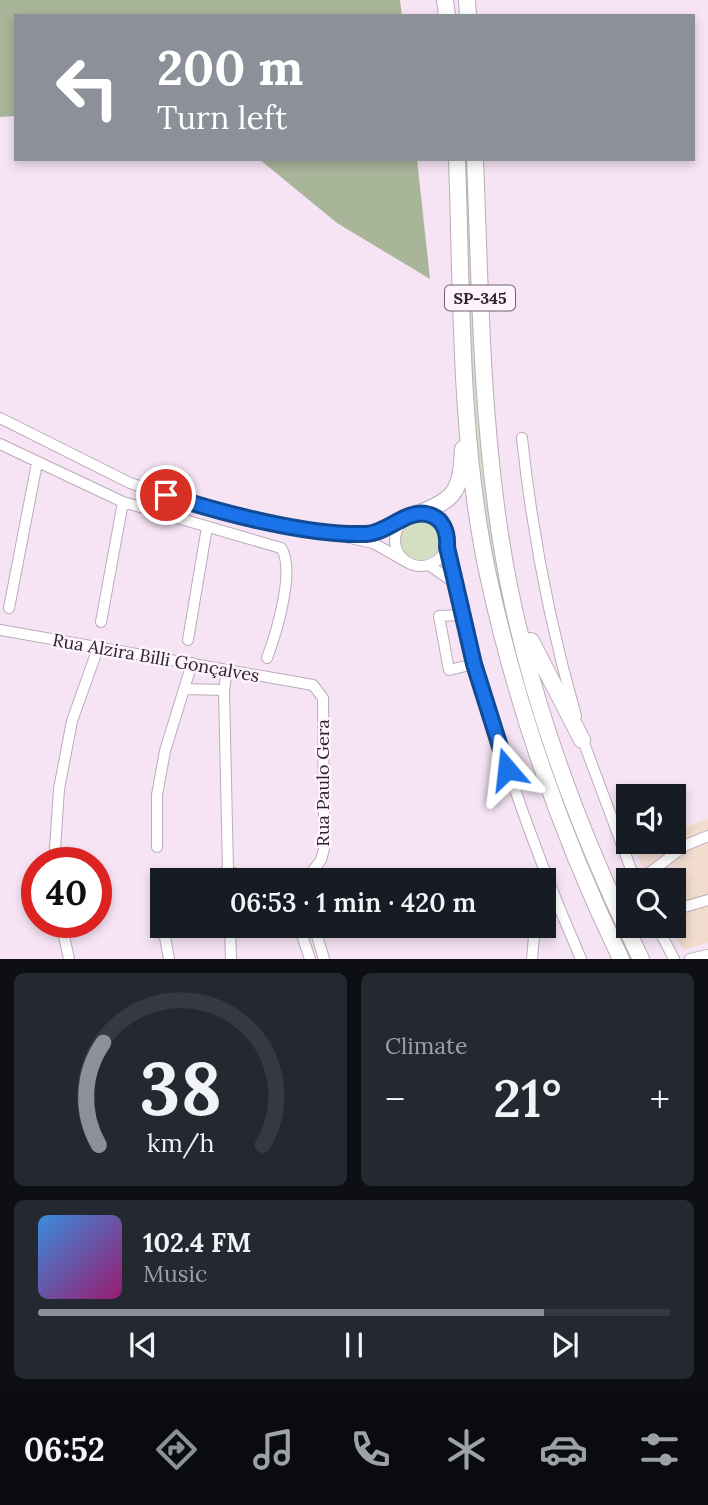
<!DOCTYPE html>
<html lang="en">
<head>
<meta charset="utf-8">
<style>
	:root { --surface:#171b24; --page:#242831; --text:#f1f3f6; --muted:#9ea1a6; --line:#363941; --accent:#8c9099 }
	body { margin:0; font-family:Lora,serif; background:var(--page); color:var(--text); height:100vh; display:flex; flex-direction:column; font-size:26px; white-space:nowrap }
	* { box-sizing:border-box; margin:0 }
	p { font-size:23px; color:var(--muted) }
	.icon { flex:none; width:38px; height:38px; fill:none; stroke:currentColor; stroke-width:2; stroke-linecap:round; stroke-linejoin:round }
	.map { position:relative; height:959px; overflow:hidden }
	.sheet { display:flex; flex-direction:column; gap:14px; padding:14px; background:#0d0f14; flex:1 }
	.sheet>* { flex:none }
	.guide { position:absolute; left:14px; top:14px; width:681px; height:147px; border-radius:0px; box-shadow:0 4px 10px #0003; background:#8c9099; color:#fff; overflow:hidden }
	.buttons { position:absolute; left:616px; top:784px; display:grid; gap:14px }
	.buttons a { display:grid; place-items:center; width:70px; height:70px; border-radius:0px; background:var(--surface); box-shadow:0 4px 10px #0003; font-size:35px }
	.speed { position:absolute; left:21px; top:847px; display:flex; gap:14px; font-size:35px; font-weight:700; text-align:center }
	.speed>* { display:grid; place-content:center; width:91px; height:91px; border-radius:50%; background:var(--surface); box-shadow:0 4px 10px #0003; line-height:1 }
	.speed .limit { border:10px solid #d22; background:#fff; color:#111 }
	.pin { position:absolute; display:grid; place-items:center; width:60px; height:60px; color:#fff; margin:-30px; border:4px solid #fff; border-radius:50%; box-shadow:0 2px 7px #0007 }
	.me { position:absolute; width:77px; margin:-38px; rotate:343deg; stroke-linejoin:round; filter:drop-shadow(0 0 5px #0008) }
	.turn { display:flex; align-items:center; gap:24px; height:147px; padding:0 28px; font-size:32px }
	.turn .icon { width:91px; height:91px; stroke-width:2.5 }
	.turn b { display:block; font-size:49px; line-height:60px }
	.big { font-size:52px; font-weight:600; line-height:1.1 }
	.sheet .tile { flex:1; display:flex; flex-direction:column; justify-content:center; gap:10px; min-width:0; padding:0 24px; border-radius:10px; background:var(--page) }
	.sheet .dial { align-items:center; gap:0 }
	.dial svg { height:182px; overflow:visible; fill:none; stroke:var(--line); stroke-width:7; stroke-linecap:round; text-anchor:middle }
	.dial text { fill:var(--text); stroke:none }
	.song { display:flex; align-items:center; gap:21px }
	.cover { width:84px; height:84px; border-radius:10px; background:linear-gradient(135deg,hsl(210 70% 55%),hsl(320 70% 35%)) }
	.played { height:7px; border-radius:4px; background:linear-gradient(90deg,var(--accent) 80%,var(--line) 80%) }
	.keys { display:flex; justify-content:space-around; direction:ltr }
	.heat { display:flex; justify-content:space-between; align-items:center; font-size:38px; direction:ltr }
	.sheet .tiles { flex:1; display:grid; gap:14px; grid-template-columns:1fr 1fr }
	.tile:last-child { grid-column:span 2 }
	.trip { position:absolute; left:150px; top:868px; width:406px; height:70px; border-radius:0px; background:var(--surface); box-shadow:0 4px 10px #0003; font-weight:600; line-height:70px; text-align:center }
	.dock { display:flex; height:112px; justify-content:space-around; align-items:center; background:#090b0e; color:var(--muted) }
	.dock .icon { width:49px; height:49px }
	.dock .selected { color:var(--accent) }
	.dock b { font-size:32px; color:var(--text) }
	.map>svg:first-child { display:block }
</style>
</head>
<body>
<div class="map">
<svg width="708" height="959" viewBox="0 0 708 959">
	<rect width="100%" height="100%" fill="#f6e4f4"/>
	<path fill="#f1dcce" d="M708,819V943L683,950L671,926H674V880H649L633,845L643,842H674V831Z"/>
	<path fill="#d3dec3" d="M461,159H469L505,589L635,959H626C559,813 503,658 482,497C467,385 466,272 461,159Z
		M399 539a21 21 0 1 1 42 0a21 21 0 1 1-42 0Z"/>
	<path fill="#a9b599" d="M0,0H400L402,16H16V116L0,117Z
		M259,159H417L430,279L337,223Z"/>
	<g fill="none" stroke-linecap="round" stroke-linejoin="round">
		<defs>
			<path id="minor" d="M0,418L130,483L184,501L373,543L405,561
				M522,438C532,532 550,625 576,716
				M0,444L123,502L281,548C296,569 276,634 267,658
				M395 540a26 26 0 1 1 52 0a26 26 0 1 1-52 0Z
				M354,534H375L401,522
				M447,547C478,689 523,826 581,959
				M429,565L456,584
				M9,608L37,463
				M463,615L439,616L449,670L474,664
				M101,622L123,502
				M0,630L313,685L323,698L324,849L321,860L306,880
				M188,640L207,527
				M227,670L224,690L228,871
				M186,689L224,690
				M581,735L635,880
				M157,847V795L165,751L192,663
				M55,849L59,789L72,721L98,648
				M235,874L276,880
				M217,880L224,872L234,873
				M640,880L686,845L708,836
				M674,910L708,900
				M162,911L163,920
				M544,912L557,905
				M61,922L69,959
				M163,926L169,959
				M230,926L231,959
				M299,926L310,959
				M314,926L324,959
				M657,926L674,959
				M532,959L535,926
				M690,959L708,955"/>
			<path id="highway" d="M445,0L447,16
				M467,0L468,16
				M457,159C462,297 459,440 488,575C517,708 562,837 621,959
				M475,159C480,284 481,410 500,534C522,681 576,826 641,959
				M417,514C456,500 461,490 463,449
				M531,641L582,740"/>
		</defs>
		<use href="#minor" stroke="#bcabbb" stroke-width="12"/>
		<use href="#highway" stroke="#bcabbb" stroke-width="18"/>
		<use href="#minor" stroke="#fff" stroke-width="10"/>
		<use href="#highway" stroke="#fff" stroke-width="16"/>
	</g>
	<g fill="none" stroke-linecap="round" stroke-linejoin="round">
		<defs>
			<path id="route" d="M166,495C222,513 308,536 366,534C387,533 406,510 426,514C443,517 448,532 447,547L474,664L507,769"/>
		</defs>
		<use href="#route" stroke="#114b97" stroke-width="18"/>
		<use href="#route" stroke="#1a73e8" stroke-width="12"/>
	</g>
	<g text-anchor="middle" stroke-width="5" stroke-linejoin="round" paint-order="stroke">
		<rect fill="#fff3fe" stroke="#6b626a" stroke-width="2" x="445" y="285.5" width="70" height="25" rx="5"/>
		<g font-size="16" font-weight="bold" fill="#2b242a">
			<text x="480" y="304">SP-345</text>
		</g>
		<g font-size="18" fill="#2b242a" stroke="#fff3fe">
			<text transform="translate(156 658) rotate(10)" y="6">Rua Alzira Billi Gonçalves</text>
			<text transform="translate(323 783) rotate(-90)" y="6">Rua Paulo Gera</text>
		</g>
	</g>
</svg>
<div class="buttons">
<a><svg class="icon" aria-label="sound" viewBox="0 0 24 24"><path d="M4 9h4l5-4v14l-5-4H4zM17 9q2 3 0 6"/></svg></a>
<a><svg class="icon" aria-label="search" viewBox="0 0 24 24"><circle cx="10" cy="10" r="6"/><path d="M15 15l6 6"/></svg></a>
</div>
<div class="speed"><div class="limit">40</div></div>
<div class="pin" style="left:166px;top:495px;background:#d93025"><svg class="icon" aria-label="arrive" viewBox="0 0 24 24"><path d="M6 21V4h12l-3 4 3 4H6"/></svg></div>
<svg class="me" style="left:507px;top:769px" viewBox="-20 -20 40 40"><path d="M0-17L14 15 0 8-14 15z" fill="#1a73e8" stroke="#fff" stroke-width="4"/></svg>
<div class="trip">06:53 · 1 min · 420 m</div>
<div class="guide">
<div class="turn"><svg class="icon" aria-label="left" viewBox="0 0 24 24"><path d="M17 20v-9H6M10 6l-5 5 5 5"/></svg><div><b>200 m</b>Turn left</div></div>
</div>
</div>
<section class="sheet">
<div class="tiles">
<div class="tile dial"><svg viewBox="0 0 100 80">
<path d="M14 69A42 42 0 1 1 86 69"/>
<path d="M14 69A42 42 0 0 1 16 24" stroke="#8c9099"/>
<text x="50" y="56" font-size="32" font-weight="700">38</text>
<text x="50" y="72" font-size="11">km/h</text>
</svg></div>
<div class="tile"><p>Climate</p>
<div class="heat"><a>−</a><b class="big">21°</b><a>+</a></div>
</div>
<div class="tile">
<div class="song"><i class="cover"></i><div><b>102.4 FM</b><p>Music</p></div></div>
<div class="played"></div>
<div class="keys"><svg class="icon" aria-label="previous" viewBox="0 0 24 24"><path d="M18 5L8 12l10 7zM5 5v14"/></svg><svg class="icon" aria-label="pause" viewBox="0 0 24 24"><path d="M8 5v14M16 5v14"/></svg><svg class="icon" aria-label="next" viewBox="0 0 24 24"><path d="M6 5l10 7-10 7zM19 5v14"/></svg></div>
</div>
</div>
</section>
<nav class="dock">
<b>06:52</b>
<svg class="icon selected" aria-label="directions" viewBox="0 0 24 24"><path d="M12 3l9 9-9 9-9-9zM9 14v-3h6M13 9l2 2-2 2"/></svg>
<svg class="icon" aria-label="music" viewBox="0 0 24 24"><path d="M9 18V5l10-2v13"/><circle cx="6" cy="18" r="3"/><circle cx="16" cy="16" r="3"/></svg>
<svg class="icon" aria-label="phone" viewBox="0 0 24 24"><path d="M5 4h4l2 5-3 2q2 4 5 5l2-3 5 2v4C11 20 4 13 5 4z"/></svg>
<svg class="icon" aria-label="climate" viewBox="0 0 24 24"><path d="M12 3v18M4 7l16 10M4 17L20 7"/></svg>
<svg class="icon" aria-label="car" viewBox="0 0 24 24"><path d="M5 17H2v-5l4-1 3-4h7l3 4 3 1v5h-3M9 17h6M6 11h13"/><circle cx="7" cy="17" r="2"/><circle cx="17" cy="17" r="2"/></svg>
<svg class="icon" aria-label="filters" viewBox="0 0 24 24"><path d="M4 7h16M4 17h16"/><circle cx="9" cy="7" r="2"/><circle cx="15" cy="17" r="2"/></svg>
</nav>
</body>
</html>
